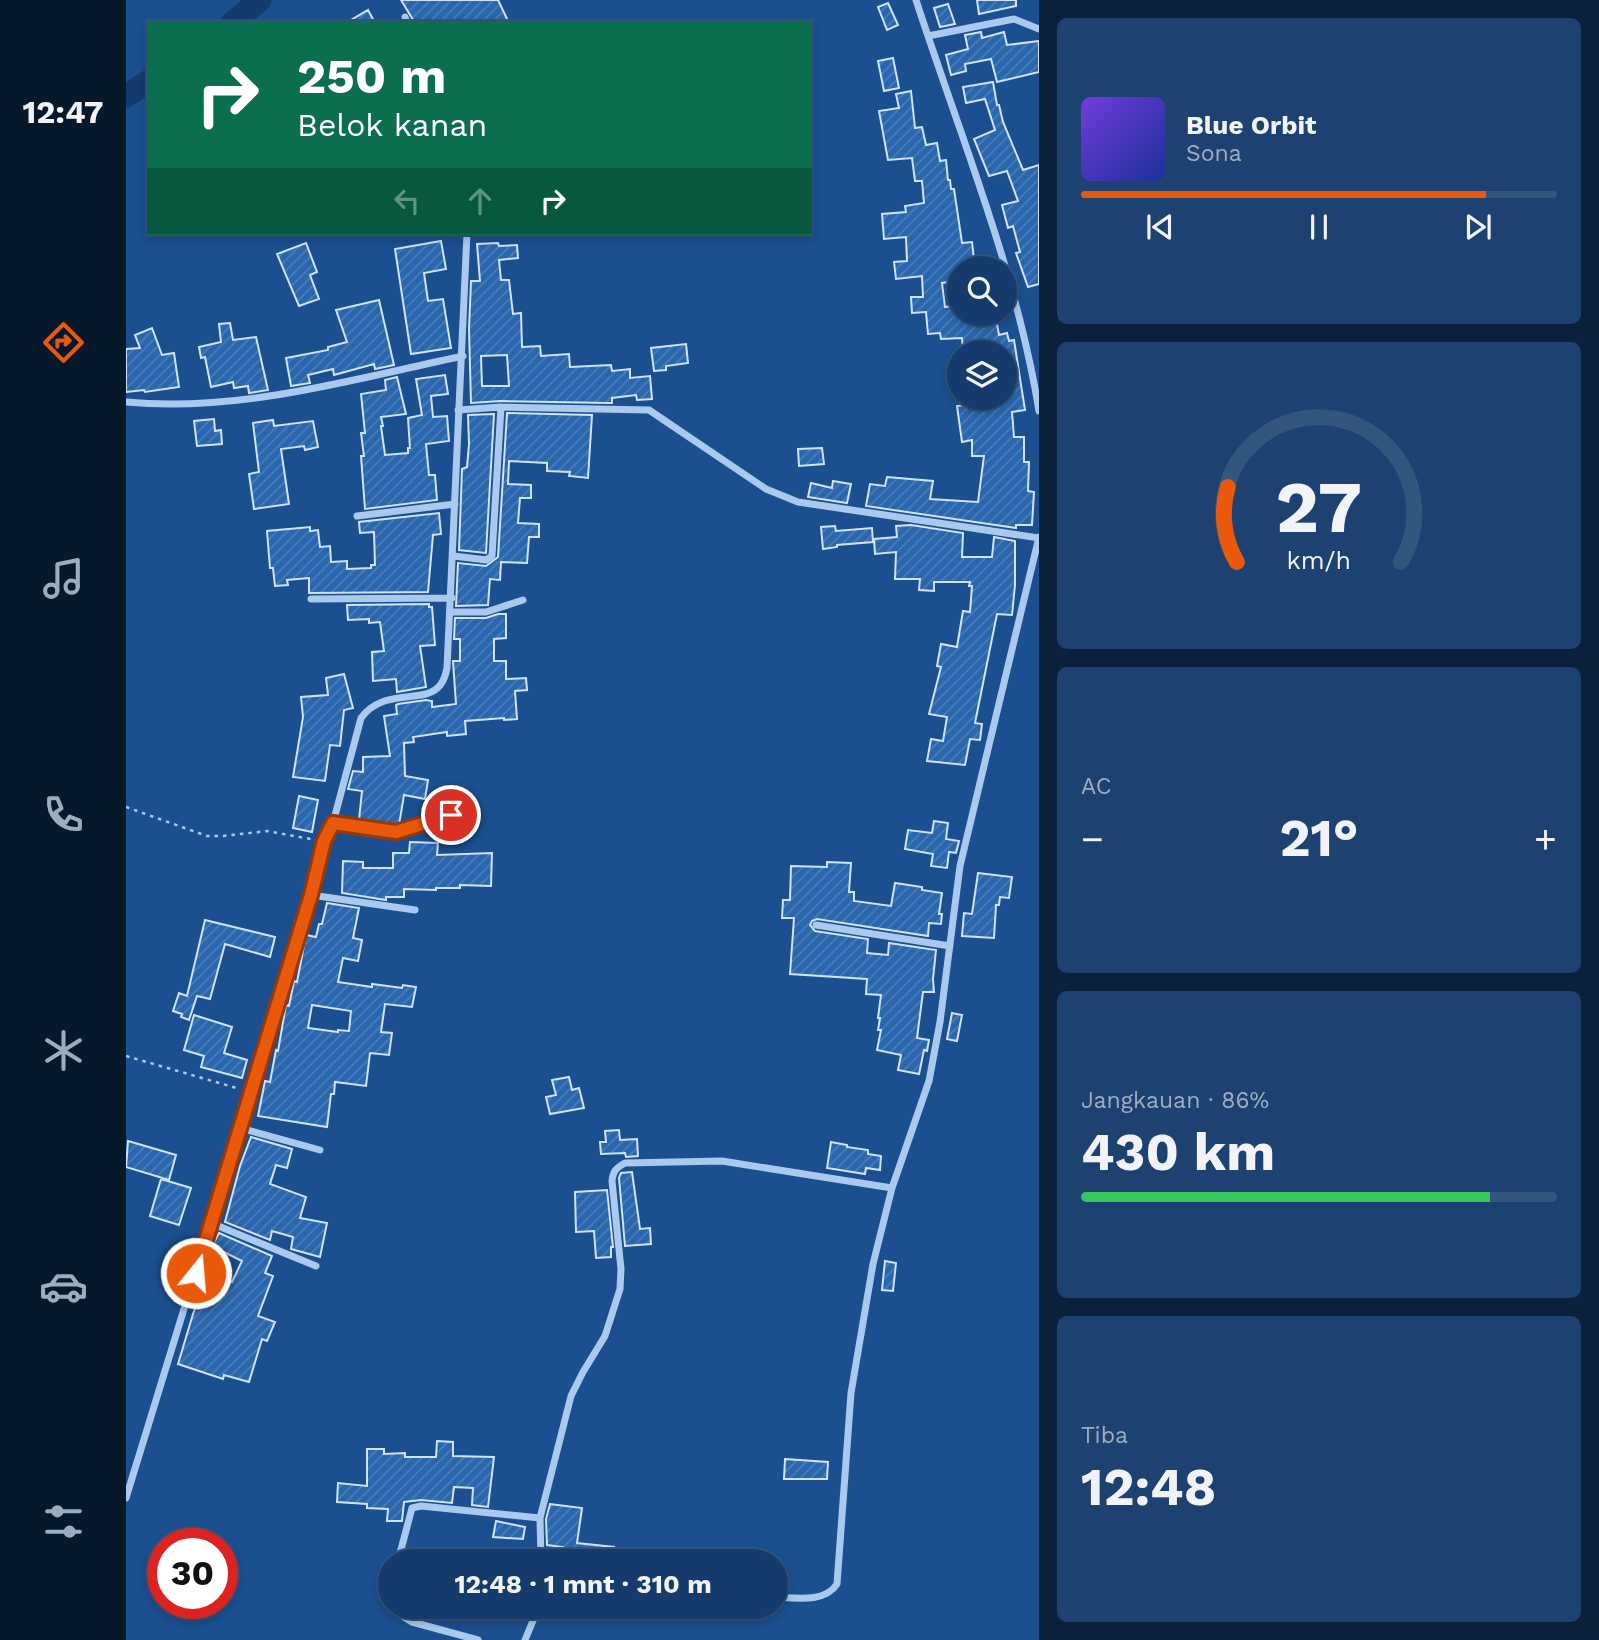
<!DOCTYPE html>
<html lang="id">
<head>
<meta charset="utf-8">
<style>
	:root { --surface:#143b6b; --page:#1d4271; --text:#f1f3f6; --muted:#9dadc1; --line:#33557e; --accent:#ea580c }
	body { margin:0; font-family:"Work Sans",sans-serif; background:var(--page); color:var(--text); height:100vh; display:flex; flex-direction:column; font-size:26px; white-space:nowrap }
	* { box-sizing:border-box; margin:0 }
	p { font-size:23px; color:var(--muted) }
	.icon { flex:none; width:38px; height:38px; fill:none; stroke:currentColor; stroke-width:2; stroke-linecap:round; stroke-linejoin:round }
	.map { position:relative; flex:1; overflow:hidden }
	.panel { display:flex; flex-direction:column; gap:18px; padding:18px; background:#0b203b; width:560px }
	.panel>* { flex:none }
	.banner { position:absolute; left:21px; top:21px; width:665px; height:214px; border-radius:0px; box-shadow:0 4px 10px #0003,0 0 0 2px var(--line); background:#0b6e4f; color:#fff; overflow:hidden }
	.fabs { position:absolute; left:821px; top:256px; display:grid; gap:14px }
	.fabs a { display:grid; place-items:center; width:70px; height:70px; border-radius:50%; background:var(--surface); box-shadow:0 4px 10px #0003,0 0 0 2px var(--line); font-size:35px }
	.speed { position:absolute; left:21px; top:1528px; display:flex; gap:14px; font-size:35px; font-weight:700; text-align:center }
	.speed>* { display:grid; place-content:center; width:91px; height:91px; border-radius:50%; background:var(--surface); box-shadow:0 4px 10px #0003,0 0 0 2px var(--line); line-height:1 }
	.speed .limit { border:10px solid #d22; background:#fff; color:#111 }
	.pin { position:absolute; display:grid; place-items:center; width:60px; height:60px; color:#fff; margin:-30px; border:4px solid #fff; border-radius:50%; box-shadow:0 2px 7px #0007 }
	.me { position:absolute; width:77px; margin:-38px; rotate:17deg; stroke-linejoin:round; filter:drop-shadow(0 0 5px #0008) }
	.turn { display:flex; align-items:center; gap:24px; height:147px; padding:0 35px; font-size:32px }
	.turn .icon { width:91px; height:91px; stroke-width:2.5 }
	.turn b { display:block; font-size:49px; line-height:60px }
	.lanes { display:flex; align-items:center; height:66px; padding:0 35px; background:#0003; justify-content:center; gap:35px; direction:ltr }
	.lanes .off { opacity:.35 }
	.big { font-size:52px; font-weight:700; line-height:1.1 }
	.panel .tile { flex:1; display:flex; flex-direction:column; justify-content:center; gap:10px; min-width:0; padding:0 24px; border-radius:10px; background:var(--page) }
	.panel .dial { align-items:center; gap:0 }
	.dial svg { height:182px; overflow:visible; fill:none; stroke:var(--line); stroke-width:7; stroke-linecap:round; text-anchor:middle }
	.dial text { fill:var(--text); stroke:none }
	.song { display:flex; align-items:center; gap:21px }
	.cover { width:84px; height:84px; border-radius:10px; background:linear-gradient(135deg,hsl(260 70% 55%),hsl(230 70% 35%)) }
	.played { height:7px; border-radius:4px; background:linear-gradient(90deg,var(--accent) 85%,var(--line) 85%) }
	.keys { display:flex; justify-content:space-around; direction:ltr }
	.heat { display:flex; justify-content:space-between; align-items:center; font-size:38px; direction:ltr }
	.charge { height:10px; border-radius:5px; background:linear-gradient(90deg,#34c759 86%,var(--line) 0) }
	.trip { position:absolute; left:252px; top:1549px; width:410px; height:70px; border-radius:35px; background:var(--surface); box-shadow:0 4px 10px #0003,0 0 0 2px var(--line); font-weight:700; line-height:70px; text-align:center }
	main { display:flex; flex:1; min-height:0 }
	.tab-bar { display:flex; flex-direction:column; width:126px; justify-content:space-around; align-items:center; background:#08182b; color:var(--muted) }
	.tab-bar .icon { width:49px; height:49px }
	.tab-bar .current { color:var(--accent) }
	.tab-bar b { font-size:32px; color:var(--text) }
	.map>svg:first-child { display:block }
</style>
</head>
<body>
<main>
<nav class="tab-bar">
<b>12:47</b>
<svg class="icon current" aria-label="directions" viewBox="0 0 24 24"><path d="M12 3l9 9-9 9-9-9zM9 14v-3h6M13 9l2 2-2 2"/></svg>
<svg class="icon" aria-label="music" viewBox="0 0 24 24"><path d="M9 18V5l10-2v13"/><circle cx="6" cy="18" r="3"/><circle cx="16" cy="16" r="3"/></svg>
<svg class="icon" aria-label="phone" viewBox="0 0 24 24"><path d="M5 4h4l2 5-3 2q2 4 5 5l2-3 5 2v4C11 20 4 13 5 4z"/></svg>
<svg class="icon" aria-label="climate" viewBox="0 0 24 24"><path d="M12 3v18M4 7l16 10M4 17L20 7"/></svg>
<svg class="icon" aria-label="car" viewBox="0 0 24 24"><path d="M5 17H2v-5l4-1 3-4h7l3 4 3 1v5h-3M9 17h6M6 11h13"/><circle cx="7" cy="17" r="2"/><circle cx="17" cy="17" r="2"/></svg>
<svg class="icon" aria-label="filters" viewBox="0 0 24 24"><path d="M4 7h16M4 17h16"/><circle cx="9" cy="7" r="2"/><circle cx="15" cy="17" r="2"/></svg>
</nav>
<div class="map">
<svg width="913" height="1640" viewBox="0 0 913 1640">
	<defs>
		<pattern id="building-hatch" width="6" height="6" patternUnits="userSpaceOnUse" patternTransform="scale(1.75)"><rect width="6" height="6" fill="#2a66ad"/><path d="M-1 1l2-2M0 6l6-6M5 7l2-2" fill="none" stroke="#4a7db9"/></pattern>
	</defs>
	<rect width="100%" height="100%" fill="#1b4f8f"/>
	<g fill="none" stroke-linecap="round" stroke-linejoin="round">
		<path stroke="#123a6d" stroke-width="23" d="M106,23L134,0
			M0,96L23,81"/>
	</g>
	<path fill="url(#building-hatch)" stroke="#cfe3fa" stroke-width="2" fill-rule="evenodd" d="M275,0H372L383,23H289Z
		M851,0H890V6L853,14Z
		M762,3L772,25L761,30L752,7Z
		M822,4L829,24L814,27L808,8Z
		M242,10L249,23H220Z
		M855,32L856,38L878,32L881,45L913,41V72L871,82L865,59L839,64L840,71L825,75L820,55L842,49L839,35Z
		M767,58L773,88L758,91L752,61Z
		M867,82L871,105H873L877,122L897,170L913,165V284L902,287L890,253L894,252L887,226L882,228L876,205L892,201L881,171L863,176L848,139L869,130L859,99L840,103L837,87Z
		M785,91L789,128L796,127L800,145L811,143L814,161L820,160L822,180H824L825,189H828L836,243L846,242L849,268H833V281L816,283L819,307L833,305V313H869L873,335L881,333L883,341L888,340L899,410L886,412L888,437H898V462H903L902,491L908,492L906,525H890V528L740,506L744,484L759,486L761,477L807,481L804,499L852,502L858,456H846V440L836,442L831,406L848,404L847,399L878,397V352H837L836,338L815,339L814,333L802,334L800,312L786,313L785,297H797L796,276L770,279L768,262L781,261L780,237L758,239L756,214L780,212L779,206L798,203L796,181H789L786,158L762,160L753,111L773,108L770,94Z
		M315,241L320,269L298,273L302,301L317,299L325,348L285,354L269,249Z
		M180,243L191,272L184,275L193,299L173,306L151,254Z
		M372,243L373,246L391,245L392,258L373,260L375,280H383L387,314L395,313L396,347L414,346L415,356L443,354L444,367L485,365L486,371L504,369V378L524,376L526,399L511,400L510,395L486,398V403H483L375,401L345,403L343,329L345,281H354L351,244ZM381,355L383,386H356L355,356Z
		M253,300L268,365L249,369L248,364L208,375L207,369L182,375L184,383L165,386L160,358L202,350V347L221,342L210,310Z
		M104,323L107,340L130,337L142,390L123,393L122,386L108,388L107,382L85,387L79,357L75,358L73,347L95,342L93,324Z
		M26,328L36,355L48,353L53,387L19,392L18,390L0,392V349L14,348L9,335Z
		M560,344L562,363L540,366V370L528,371L525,348Z
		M319,375L322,394L305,396L307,417L321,416L323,441L300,444L303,475H309L311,500L239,509L235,456H238L235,433H239L235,394L260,390L259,380L271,377L280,414L255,417L257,426H255L259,455L282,453V448H284L282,418L296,415L290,379Z
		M381,413L466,415L462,478L443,476L444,472L421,471V463L383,461L382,484L405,485V498H394L392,523L413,524V537H403L401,563L375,562L374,580L364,579L362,605L330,606L332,563L360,566L372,557Z
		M368,414L360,553L333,550L336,469L341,467L343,444L342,415Z
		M88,419L89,431L95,430L96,444L71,446L68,421Z
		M147,420L148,426L187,421L192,447L179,450L178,446L155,449L163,504L128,509L123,474L133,472L127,423Z
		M696,448L698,464L673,466L672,449Z
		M707,481L725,484L721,503L682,497L685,483L706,488Z
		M313,513L315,534L307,535L302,592L183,593V578L161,580L162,585L149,586L147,568H144L141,531L184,527V531L192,530L194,547L204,546L205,562L221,561V569L245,568V565H249L248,532L234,533L233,522Z
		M785,525L837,533L836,557H866L868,537L889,541V585L886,615L871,614L849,723L856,724L854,740L844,739L839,765L801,761L805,739L817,741L821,717L803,714L815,667L811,666L815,644L831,647L837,611L844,612L846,586H843L844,582H808V591L793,590L794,579H769L770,552L749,554L748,539L771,537L770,526Z
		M709,526L710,531L746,528L747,542L711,545V547L697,549L695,527Z
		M303,604V607H306L309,645L294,646L300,687L271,692L270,679L247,681L246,652L258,651L254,622L243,623V619L222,620L221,605Z
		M372,614H380V638L368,639V661H380V679L400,678L401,690L389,691L391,719L378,720V718L339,721L340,734L321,736V732L287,737L288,742L278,743L279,776L302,780L299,799L278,795L273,825L233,820L236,791L222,789L227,771L237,772V757L264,756L258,716L271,714L270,705L272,704L300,700L306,701V707L330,704L327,661H334V639H328L329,618H360Z
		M218,674L227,708L218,710L214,746L204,745L199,781L167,777L177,717L175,697L202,695L200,678Z
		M173,796L192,800L186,832L167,828Z
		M808,821L822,823L820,839L833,841L830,853L823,852L821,868L805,866L807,854L779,849L782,830L806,833Z
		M284,842L312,843L311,855L366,853L365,886L334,885V888H310V890L278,889V897H260V900L216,893L217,861L237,862V868H267V853H283Z
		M701,862L725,863L723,892H728V901L765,906L769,883L796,887V890L816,893L813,914H816L815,924L803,923L802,936L691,919L686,921L684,925L689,931L742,939L741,953L762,955L763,943L810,950L807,979L808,992H797L791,1038L803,1040L801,1051L798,1050L793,1074L772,1070L775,1055L751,1050L755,1030H752L754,1018H752L755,995L740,994L741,979L664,974L668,918H656L657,900H664L665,866L701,867Z
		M852,873L886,877L883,898L874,897L873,905H870L868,938L836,936L838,913L846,914Z
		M201,903L233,908L227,938L236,940L232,961L217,958L212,982L246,987V984L276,988L277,985L290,987L286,1007L259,1004L255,1032L266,1033L263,1055L244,1053L240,1086L209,1082L208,1094H205L201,1127L132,1116L139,1081L144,1082L150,1050L152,1051L160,1005L163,1006L168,981L171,982L180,935L190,937L193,924H196ZM186,1005L225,1011L223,1031L212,1030V1032L182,1028Z
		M79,920L149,937L144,957L99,944L84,999L71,996L63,1020L55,1017L56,1014L47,1011L53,993L61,996Z
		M826,1013L836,1015L831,1041L821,1039Z
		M68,1015L106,1027L98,1053L121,1060L116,1078L75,1067L78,1056L58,1050Z
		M443,1077L446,1090L453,1088L458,1108L424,1114L420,1097L430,1095L426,1080Z
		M493,1130L494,1140L511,1139L512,1156L500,1157L499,1153L475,1154L474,1142H480L479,1131Z
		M125,1137L166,1149L161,1168L150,1165L144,1184L180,1197L174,1218L201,1223L194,1257L165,1249L167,1237L146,1231L144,1240L99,1222L114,1166Z
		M2,1141L50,1155L43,1180L0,1167Z
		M705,1142L721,1145V1147L742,1150V1154L755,1156L754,1170L740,1168L739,1174L701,1168Z
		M506,1172L514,1229L524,1228L525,1244L499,1246L493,1178L495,1173Z
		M35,1179L65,1188L53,1225L24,1216Z
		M481,1190L487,1247H485V1257L470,1258L468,1231L450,1232L449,1192Z
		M93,1233L146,1256L139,1273L147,1276L132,1316L149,1322L141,1341L136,1339L123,1382L98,1375L97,1379L52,1364L67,1314L75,1293L78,1294L86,1274L106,1282L116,1261L96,1251L90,1263L80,1258Z
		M759,1261L770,1263L767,1291L756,1290Z
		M311,1441L327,1442V1456L368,1457L362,1507L346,1505L347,1488L328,1487L326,1503L295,1500L278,1502L276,1521H261L262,1509L241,1508V1504L211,1502L212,1483L241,1486V1449H258V1454L279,1453V1457H310Z
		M659,1459L702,1462L701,1479H658Z
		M424,1504L456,1508L451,1543L488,1547L486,1561H435L437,1547L421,1545L420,1519Z
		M370,1521L399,1527L397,1539L367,1537Z"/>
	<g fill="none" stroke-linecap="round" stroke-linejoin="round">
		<path stroke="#a9c9ee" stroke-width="2.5" stroke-dasharray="3.5 5" stroke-linecap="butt" d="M0,807L81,836H97L141,831L190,840
			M0,1056L114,1089"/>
		<path stroke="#a9c9ee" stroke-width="7" d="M790,0C834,136 890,269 913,411
			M279,17L281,23
			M802,36L888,19L913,29
			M0,402C113,413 227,379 337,356
			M332,410L375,407L523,410L640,489L672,502L913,538
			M231,516L329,504
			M328,556L360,560L366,556L375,407
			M185,599L326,598
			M324,612H360L397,600
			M207,823L270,832L325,815
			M185,895L289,910
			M690,925L824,946
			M114,1128L194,1150
			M85,1223L190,1266
			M0,1498L185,895L198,841L207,823L235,718C258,686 300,706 315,684C318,680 320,673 321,668L341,233
			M414,1518L445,1396L457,1372L479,1336L494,1289L495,1269L486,1181C487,1171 490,1168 499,1163L596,1161L766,1188
			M272,1561L286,1508L295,1506L414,1518L415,1561
			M649,1597C670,1598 699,1603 711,1584L725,1393L747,1264L766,1188L803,1081L814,1022L834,866L913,537
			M272,1606L278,1617L286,1622L352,1640
			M399,1640L413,1606"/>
	</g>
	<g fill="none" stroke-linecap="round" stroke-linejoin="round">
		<defs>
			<path id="route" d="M70,1273L185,895L198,841L207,823L270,832L325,815"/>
		</defs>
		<use href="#route" stroke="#983908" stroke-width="18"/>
		<use href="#route" stroke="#ea580c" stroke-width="12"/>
	</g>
</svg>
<div class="fabs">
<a><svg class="icon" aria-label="search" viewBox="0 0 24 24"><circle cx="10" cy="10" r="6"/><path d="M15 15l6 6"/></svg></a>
<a><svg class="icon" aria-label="layers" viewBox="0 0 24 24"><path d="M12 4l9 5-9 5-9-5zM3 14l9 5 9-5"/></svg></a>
</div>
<div class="speed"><div class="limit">30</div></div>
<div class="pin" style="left:325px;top:815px;background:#d93025"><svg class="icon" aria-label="arrive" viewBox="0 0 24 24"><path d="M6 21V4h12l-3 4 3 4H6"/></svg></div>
<svg class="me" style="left:70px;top:1273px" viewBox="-20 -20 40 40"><circle r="17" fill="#ea580c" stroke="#fff" stroke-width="3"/><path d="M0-11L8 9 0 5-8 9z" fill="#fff"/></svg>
<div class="trip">12:48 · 1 mnt · 310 m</div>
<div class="banner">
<div class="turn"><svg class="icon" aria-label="right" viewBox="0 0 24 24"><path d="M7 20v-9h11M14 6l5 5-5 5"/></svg><div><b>250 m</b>Belok kanan</div></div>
<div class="lanes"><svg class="icon off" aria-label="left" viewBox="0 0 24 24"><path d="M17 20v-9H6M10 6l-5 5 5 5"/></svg><svg class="icon off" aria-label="ahead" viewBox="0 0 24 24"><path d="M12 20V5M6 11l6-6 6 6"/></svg><svg class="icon" aria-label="right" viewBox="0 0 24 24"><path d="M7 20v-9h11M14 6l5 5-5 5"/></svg></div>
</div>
</div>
<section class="panel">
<div class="tile">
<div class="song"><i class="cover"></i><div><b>Blue Orbit</b><p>Sona</p></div></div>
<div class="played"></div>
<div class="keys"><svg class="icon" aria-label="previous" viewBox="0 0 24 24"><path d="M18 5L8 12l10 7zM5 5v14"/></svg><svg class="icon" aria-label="pause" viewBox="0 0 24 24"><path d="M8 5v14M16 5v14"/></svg><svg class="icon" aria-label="next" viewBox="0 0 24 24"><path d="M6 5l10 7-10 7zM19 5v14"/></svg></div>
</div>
<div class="tile dial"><svg viewBox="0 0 100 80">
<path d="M14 69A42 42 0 1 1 86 69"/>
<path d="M14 69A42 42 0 0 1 10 36" stroke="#ea580c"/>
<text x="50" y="56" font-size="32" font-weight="700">27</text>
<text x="50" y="72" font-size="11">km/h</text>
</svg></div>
<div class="tile"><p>AC</p>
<div class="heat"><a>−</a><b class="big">21°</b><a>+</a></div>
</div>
<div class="tile"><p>Jangkauan · 86%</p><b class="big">430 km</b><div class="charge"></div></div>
<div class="tile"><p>Tiba</p><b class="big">12:48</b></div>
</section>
</main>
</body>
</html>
